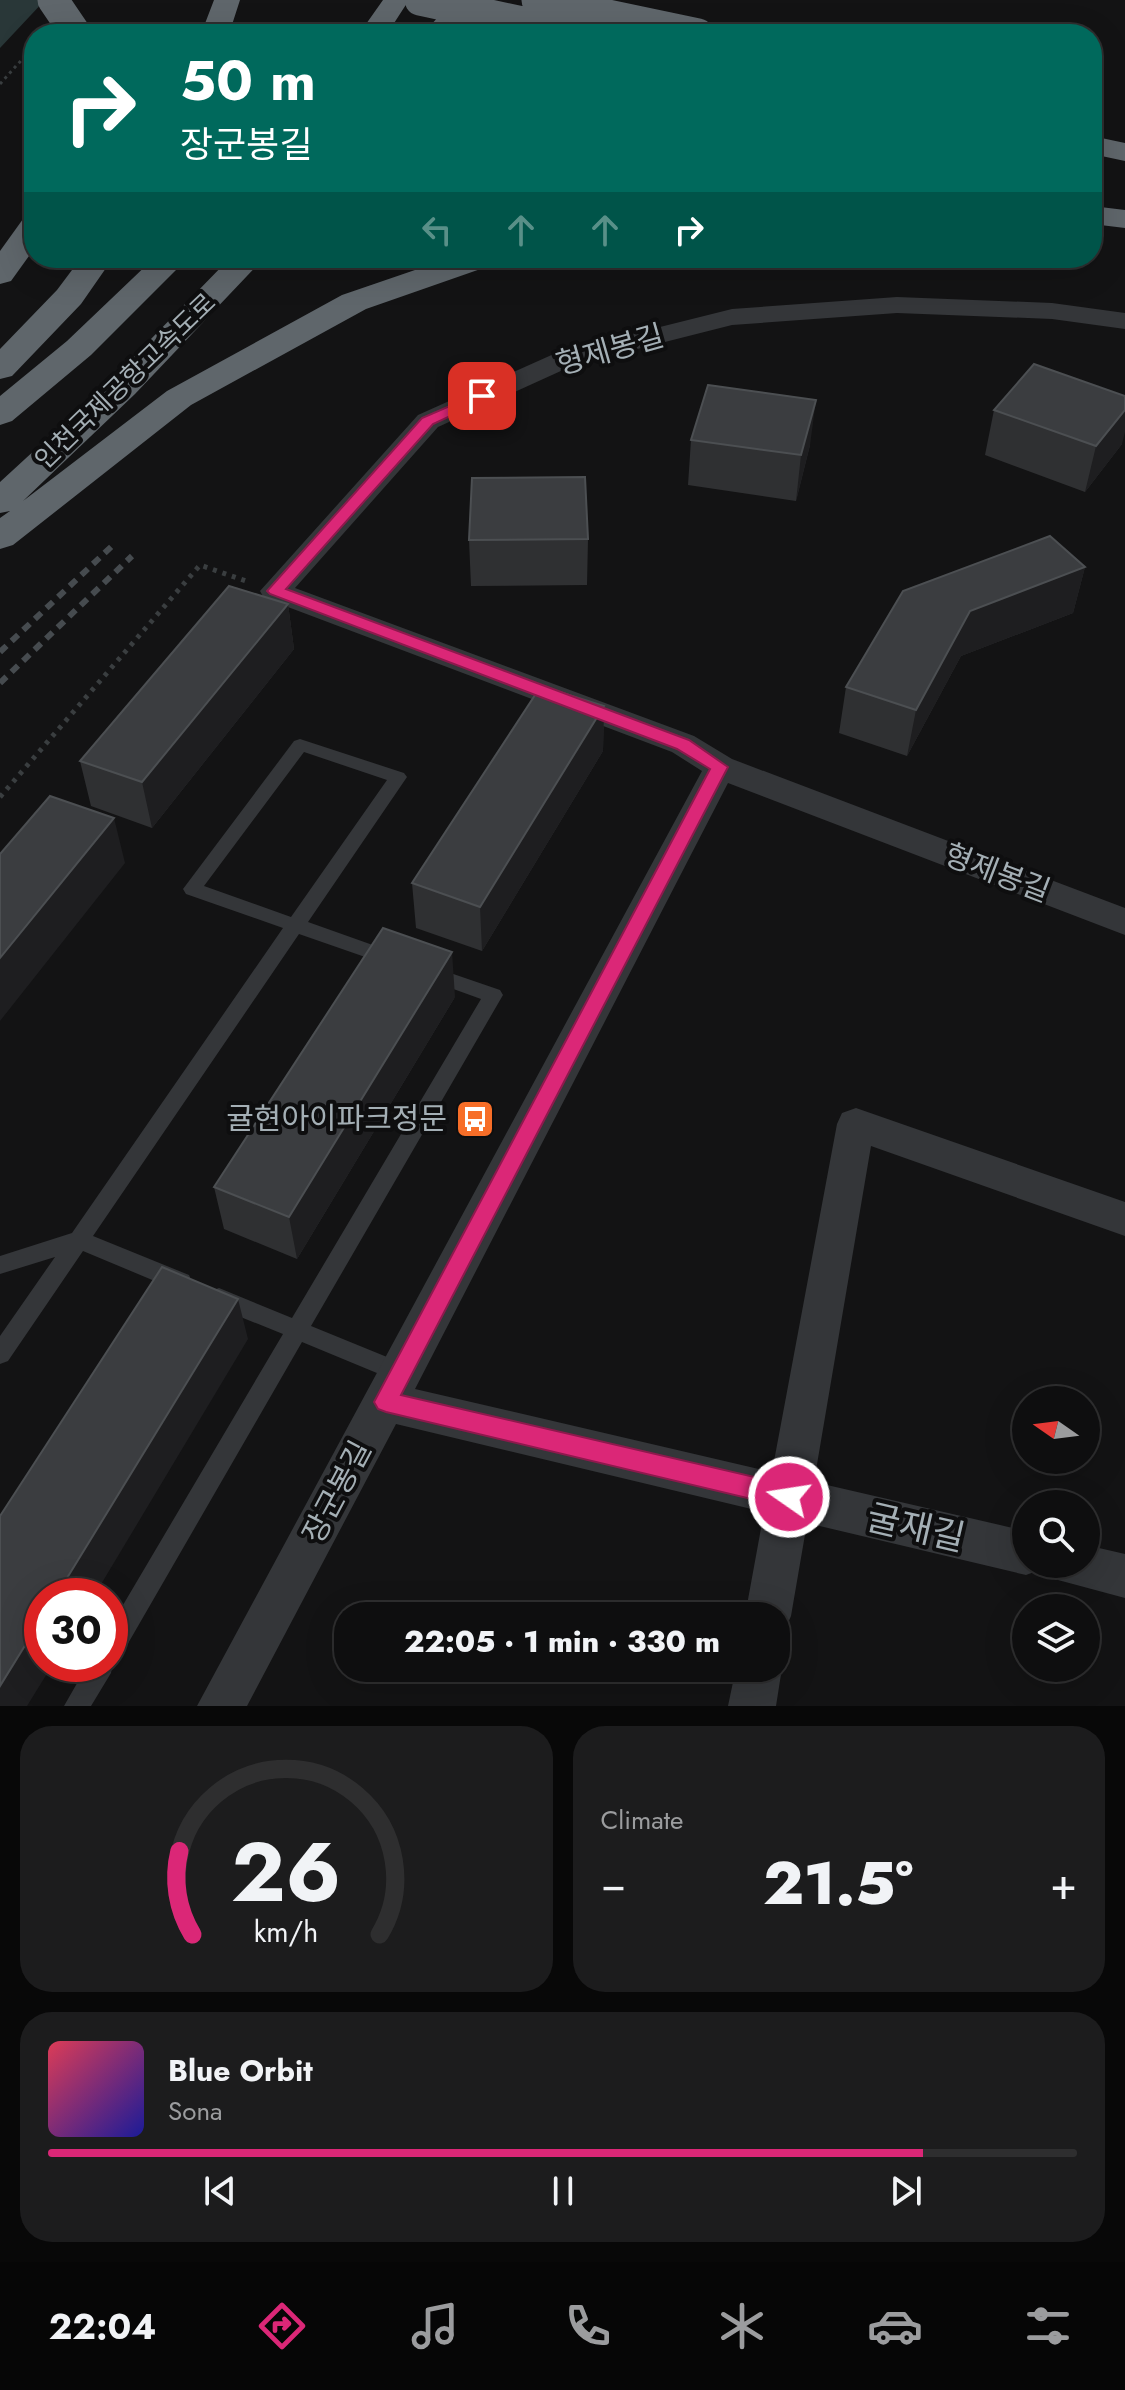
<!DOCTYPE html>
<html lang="en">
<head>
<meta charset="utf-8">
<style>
	:root { --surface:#0e0e0f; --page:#1c1c1d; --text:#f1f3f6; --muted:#9b9c9e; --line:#2e2e2f; --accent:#db2777 }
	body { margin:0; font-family:Jost,"Noto Sans KR",sans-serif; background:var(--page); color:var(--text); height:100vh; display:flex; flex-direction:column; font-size:30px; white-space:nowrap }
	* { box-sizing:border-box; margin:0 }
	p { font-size:26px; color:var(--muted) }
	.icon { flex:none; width:44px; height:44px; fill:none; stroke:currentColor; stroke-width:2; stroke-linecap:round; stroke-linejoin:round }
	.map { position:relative; height:1706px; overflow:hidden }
	.panel { display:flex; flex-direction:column; gap:20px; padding:20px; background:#080808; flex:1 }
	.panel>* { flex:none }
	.banner { position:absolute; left:24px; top:24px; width:1078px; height:244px; border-radius:32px; box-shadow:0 8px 32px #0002,0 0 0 2px var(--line); background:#00695c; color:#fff; overflow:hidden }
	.needle { width:52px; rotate:284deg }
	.buttons { position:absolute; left:1012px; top:1386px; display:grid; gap:16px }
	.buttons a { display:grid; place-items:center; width:88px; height:88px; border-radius:50%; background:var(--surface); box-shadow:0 8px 32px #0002,0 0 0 2px var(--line); font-size:40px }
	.speed { position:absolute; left:24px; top:1578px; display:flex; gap:16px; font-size:40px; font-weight:700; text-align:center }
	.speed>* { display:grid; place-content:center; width:104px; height:104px; border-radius:50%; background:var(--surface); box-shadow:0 8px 32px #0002,0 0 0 2px var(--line); line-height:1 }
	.speed .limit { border:12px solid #d22; background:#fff; color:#111 }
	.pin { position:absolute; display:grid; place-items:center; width:68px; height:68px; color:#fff; margin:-34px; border-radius:16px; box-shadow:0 4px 12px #0006 }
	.me { position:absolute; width:88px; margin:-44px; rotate:283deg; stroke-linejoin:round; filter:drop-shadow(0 0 6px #0008) }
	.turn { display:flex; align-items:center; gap:28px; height:168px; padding:0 24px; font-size:36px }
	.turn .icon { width:104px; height:104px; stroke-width:2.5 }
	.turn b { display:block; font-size:56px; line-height:68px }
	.lanes { display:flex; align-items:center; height:76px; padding:0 24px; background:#0003; justify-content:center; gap:40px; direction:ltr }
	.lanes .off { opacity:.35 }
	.big { font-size:60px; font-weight:800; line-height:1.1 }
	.panel .card { flex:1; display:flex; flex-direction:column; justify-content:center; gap:12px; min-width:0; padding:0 28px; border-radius:32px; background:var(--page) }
	.panel .dial { align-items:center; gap:0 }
	.dial svg { height:208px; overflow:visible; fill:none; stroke:var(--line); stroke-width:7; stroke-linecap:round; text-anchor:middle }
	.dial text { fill:var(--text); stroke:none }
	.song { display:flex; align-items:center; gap:24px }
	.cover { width:96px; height:96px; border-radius:12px; background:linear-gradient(135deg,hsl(350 70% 55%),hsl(240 70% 35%)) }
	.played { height:8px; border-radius:4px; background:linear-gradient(90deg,var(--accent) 85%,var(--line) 85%) }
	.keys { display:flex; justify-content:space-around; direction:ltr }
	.heat { display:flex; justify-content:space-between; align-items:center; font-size:44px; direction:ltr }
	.panel .tiles { flex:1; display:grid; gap:20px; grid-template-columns:1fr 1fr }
	.card:last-child { grid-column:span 2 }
	.trip { position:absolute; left:334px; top:1602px; width:456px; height:80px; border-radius:32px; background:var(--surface); box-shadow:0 8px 32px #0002,0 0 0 2px var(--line); font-weight:800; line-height:80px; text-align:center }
	.tab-bar { display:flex; height:128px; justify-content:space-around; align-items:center; background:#060606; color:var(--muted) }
	.tab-bar .icon { width:56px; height:56px }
	.tab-bar .on { color:var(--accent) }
	.tab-bar b { font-size:36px; color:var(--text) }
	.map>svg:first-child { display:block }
</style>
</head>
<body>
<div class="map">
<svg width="1125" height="1706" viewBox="0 0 1125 1706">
	<rect width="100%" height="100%" fill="#131314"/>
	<path fill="#293738" d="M0,0H45L0,48Z"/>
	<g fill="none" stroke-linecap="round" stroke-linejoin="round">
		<path stroke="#3a3e40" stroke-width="3" stroke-dasharray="3 4" stroke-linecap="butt" d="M0,84L34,46"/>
		<path stroke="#3a3e40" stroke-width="5" stroke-dasharray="4 6" stroke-linecap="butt" d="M0,797L200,565L246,581"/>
		<path fill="#343639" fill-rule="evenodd" d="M300,739L404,773L407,777L308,922L398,954L400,959L398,964L391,966L299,934L93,1236L189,1275L192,1282L189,1289L181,1292L83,1251L8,1361L0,1364V1336L55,1257L0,1274V1256L72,1233L283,928L186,894L183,889L294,741ZM304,752L387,780L291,917L204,886Z
			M430,966L500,990L503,995L311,1326L409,1366L412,1373L409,1380L401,1383L302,1342L119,1659L113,1661L111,1673L91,1706H64L88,1664H110V1627L283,1334L211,1305L208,1298L211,1291L219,1288L292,1318L481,999L423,978L421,973L423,968Z"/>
		<path fill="#343639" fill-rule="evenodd" d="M897,297L1052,303L1125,313V329L1052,319L897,313L732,325L574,365L438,427L295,588L694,736L732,759L1125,908V935L728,783L415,1389L772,1472L837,1124L842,1113L856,1108L1125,1202V1236L871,1146L814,1482L1026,1531V1564H1044L1042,1569L1026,1575L807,1523L791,1616L784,1632L776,1636V1616H745L764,1512L396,1424L247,1706H197L702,771L672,752L264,598L260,591L418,415L556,353L732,309Z
			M1086,1545L1125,1554V1598L1058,1580L1051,1564H1086Z
			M776,1653L782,1668L776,1706H728L736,1668H776Z"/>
		<path fill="#5f666b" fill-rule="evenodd" d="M214,0H240L229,34H201Z
			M383,0H409L387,34H359Z
			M453,0H481L452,34H423Z
			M1092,136L1125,143V161L1092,154Z
			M1092,206L1125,210V228L1092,224Z
			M34,217V249L11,281L0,284V251L23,219Z
			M81,258H113L81,304L12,376L0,379V349L57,290Z
			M154,258H188L91,355L12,421L0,425V396L67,341Z
			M230,258H264L135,394L23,501L167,391L342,295L450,258H497L492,265L366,309L191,405L13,545L0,549V518L10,511L0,513V482L111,380Z"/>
		<path stroke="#464b4f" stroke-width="6" stroke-dasharray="9 7" stroke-linecap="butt" d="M0,652L112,546
			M0,683L132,556"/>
		<path stroke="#5f666b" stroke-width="31" d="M53,0L76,34
			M420,0L574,33
			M537,0L698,34"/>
	</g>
	<path fill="#2f3032" d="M994,410L1122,444L1085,492L985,455Z
		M691,440L810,445L796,501L688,485Z
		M588,539L587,585L471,586L469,540Z
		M1085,567L1073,613L961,656L907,756L839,733L846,687Z
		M288,604L294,649L152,828L91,806L80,761Z
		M604,706L603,751L482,951L416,928L412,883Z
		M455,997L297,1259L224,1229L214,1187Z"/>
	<path fill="#1e1e20" d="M816,400L810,445L796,501L801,455Z
		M1125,410V432L1122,444L1085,492L1096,446Z
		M1085,567L1073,613L961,656L907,756L916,710L970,611Z
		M288,604L294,649L152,828L142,782Z
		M604,706L603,751L482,951L480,907Z
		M114,818L125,863L0,1021V958Z
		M452,952L455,997L297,1259L289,1217Z
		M238,1299L248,1339L94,1596H56Z
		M42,1618V1664H53L27,1706H0V1686Z"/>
	<path fill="#3b3d40" stroke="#4c4f52" stroke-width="2" d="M1034,364L1125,396V410L1096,446L994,410Z
		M708,385L816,400L801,455L691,440Z
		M585,477L588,539L469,540L472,478Z
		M1050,536L1085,567L970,611L916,710L846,687L903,591Z
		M229,586L288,604L142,782L80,761Z
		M541,686L604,706L480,907L412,883Z
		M50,796L114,818L0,958V854Z
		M383,928L452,952L289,1217L214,1187Z
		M162,1267L238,1299L56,1596H42V1618L0,1686V1516Z"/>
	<path fill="#db2777" stroke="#8e194d" stroke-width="2" d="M482,392L487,393V399L433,424L286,589L689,740L728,767L401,1395L789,1485L797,1489L800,1497L797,1505L789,1508L386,1412L378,1409L374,1402L710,769L677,749L270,594L267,591L422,418Z"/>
	<defs>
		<symbol id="bus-square" viewBox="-11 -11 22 22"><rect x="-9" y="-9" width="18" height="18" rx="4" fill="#f76e28" stroke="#0e0e0f"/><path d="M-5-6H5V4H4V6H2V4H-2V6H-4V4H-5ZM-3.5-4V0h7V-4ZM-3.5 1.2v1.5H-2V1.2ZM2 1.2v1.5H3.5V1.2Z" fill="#fff"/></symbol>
	</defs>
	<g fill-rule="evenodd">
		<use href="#bus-square" x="453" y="1097" width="44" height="44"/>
	</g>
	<g text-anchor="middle" stroke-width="8" stroke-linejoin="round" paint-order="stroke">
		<g font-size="26" fill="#a4afb5" stroke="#0e0e0f">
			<text transform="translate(125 381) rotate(-44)" y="9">인천국제공항고속도로</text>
		</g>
		<g font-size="30" fill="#a4afb5" stroke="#0e0e0f">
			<text transform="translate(610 350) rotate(-16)" y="10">형제봉길</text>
			<text transform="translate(997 873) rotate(21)" y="10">형제봉길</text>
			<text transform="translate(337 1492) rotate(-62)" y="10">장군봉길</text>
		</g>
		<g font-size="30" fill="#a4afb5" stroke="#0e0e0f" text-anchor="end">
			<text x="447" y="1129">귤현아이파크정문</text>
		</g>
		<g font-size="36" fill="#a4afb5" stroke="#0e0e0f">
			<text transform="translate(916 1527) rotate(13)" y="13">굴재길</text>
		</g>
	</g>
</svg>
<div class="buttons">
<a><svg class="needle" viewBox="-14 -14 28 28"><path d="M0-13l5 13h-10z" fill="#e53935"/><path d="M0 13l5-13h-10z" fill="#9b9c9e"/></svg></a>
<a><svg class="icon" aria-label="search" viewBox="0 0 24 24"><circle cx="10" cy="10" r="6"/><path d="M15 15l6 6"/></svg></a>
<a><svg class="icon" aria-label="layers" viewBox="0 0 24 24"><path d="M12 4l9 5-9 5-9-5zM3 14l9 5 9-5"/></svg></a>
</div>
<div class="speed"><div class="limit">30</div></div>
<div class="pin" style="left:482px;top:396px;background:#d93025"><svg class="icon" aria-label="arrive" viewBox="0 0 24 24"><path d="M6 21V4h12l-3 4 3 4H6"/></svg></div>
<svg class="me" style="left:789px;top:1497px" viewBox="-20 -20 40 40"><circle r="17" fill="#db2777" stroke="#fff" stroke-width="3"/><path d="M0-11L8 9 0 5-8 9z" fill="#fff"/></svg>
<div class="trip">22:05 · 1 min · 330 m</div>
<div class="banner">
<div class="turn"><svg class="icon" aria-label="right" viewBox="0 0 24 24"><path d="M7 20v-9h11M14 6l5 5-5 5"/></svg><div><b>50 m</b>장군봉길</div></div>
<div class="lanes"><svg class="icon off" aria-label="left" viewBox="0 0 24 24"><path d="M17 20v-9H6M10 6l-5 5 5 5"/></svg><svg class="icon off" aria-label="ahead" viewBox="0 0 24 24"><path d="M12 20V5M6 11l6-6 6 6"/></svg><svg class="icon off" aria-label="ahead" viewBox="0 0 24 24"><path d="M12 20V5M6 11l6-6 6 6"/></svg><svg class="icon" aria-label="right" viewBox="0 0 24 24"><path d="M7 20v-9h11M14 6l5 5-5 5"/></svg></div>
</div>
</div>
<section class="panel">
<div class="tiles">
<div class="card dial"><svg viewBox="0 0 100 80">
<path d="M14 69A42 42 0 1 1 86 69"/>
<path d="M14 69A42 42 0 0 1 9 37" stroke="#db2777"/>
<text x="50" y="56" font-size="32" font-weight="700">26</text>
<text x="50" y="72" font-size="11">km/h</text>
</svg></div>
<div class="card"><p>Climate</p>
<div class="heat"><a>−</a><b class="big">21.5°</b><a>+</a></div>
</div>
<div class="card">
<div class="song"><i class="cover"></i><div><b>Blue Orbit</b><p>Sona</p></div></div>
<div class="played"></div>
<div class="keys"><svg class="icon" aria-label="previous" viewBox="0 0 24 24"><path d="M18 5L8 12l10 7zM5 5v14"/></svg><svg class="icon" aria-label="pause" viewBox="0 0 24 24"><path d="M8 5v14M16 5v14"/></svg><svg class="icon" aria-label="next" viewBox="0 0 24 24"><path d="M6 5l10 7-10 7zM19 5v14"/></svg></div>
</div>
</div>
</section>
<nav class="tab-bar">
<b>22:04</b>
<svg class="icon on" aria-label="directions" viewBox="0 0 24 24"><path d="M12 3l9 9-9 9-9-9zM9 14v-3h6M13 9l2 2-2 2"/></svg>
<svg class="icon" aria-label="music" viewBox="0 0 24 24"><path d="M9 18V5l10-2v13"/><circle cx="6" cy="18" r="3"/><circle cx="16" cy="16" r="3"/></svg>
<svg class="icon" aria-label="phone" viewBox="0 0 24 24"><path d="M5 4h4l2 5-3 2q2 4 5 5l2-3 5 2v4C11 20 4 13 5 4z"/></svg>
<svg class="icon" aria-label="climate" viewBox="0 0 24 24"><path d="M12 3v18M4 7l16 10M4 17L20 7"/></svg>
<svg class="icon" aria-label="car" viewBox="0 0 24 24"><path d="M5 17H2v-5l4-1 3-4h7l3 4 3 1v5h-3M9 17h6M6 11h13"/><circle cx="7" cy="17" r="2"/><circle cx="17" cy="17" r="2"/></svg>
<svg class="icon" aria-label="filters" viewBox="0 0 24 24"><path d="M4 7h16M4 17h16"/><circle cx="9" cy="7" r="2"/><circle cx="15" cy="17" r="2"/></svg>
</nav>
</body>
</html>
